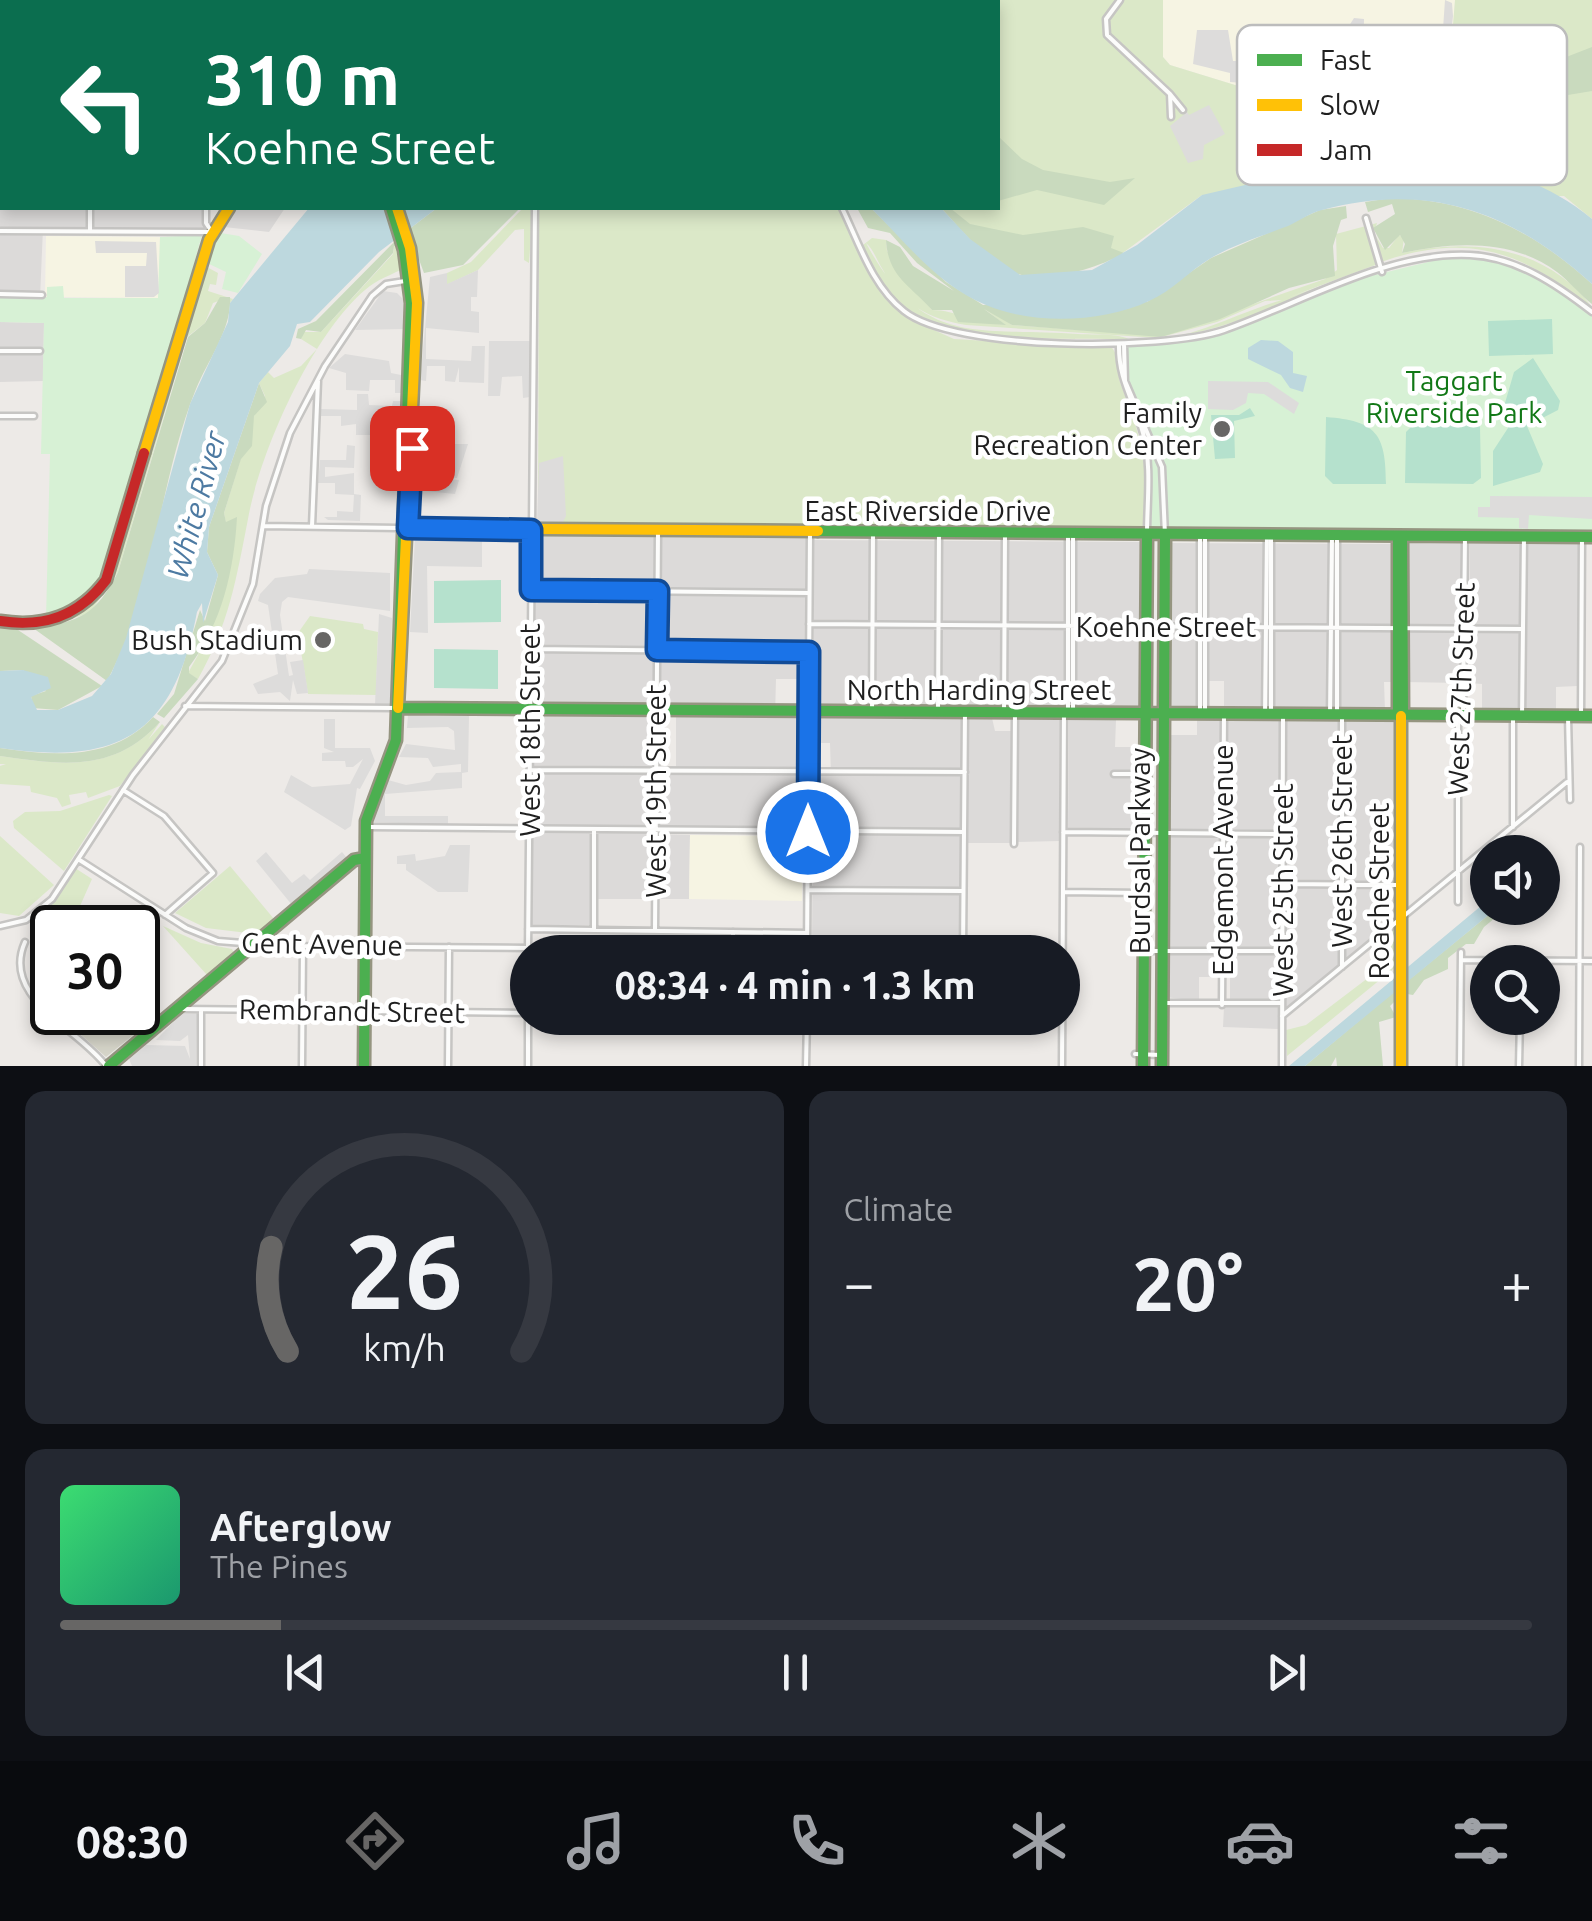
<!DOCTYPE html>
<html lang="en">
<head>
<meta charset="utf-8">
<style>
	:root { --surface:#171b24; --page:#242831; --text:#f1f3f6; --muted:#9ea1a6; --line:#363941; --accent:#676665 }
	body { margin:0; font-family:Ubuntu,sans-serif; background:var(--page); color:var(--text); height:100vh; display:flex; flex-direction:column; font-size:38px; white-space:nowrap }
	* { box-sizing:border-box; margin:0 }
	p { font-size:32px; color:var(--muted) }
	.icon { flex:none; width:55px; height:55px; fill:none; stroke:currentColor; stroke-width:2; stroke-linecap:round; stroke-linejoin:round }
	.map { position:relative; height:1066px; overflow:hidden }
	.details { display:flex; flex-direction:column; gap:25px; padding:25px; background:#0d0f14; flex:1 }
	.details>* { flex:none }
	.banner { position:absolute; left:0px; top:0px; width:1000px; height:210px; box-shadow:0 5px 15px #0003; background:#0b6e4f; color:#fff; overflow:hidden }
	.tools { position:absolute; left:1470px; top:835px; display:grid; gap:20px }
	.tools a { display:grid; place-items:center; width:90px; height:90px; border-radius:50%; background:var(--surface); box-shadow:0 5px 15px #0003; font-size:50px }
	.speed { position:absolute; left:30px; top:905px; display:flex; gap:20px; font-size:50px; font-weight:700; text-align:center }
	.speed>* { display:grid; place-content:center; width:130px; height:130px; border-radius:50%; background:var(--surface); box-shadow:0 5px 15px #0003; line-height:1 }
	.speed .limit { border:5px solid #111; border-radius:15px; background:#fff; color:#111 }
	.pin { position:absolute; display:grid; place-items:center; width:85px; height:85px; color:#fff; margin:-42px; border-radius:20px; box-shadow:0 5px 15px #0006 }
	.me { position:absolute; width:110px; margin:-55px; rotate:0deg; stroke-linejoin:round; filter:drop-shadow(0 0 8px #0008) }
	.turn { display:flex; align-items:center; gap:35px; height:210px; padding:0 40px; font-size:45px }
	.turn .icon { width:130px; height:130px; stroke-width:2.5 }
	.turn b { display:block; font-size:70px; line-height:85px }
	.big { font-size:75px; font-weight:700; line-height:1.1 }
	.details .tile { flex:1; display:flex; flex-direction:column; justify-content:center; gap:15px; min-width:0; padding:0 35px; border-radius:20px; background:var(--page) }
	.details .dial { align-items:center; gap:0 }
	.dial svg { height:260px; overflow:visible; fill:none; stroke:var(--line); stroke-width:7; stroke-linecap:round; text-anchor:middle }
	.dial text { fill:var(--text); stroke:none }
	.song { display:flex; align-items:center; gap:30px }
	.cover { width:120px; height:120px; border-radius:15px; background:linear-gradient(135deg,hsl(140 70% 55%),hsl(160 70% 35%)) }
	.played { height:10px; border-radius:5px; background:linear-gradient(90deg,var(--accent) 15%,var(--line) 15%) }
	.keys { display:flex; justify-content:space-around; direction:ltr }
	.heat { display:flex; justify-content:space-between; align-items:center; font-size:55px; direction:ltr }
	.details .tiles { flex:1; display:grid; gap:25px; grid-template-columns:1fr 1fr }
	.tile:last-child { grid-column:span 2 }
	.trip { position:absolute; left:510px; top:935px; width:570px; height:100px; border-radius:50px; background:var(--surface); box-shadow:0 5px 15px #0003; font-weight:700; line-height:100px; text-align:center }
	.tab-bar { display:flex; height:160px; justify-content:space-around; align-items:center; background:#090b0e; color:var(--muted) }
	.tab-bar .icon { width:70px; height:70px }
	.tab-bar .active { color:var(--accent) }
	.tab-bar b { font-size:45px; color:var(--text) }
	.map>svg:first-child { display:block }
</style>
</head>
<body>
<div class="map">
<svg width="1592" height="1066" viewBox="0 0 1592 1066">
	<rect width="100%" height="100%" fill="#edeae7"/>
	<path fill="#dcdad9" d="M0,0H288L2,2V208H206L204,230L43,228L40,298H0Z
		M235,208H285L269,232L224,227Z
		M0,322L44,323L43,381L0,382Z
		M536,534L653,535L655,539L652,834L690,835L689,899H592L591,925H532Z
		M661,536L807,537L806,679H776L775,716L806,717L805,828L660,827V775L676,774V715L660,714Z
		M814,540L1140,542L1139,709L814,706Z
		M1405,541L1461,542V683L1405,682Z
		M1470,541L1578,542L1577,686L1556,687V710H1482V684L1469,683Z
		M1169,543L1399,544L1395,682H1384L1385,711L1224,710V681H1207V711H1171L1167,706Z
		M813,716L992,718L995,731H1013L1011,843H963L961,952H812L813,775H831L830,743H813Z
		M1019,717L1060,718L1059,841L1018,842Z
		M1069,719L1116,720L1115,747H1143L1142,831L1068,830Z
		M1197,719L1397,721V919L1286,1011H1279V1029L1223,1027L1224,1007L1230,1006V977H1199V1001L1165,997L1167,735H1197Z"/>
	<path fill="#f6f4e3" d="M1163,0H1455L1449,86L1248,89L1170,65L1163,57Z
		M46,236L160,237L159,298L45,297Z
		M690,835L803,836L802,901L689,899Z"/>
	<path fill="#d6d5c9" d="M62,1012L137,1013L147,1024L106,1057L59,1015Z"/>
	<path fill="#dbe8c8" d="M792,0H1163V57L1170,65L1248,89L1448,86L1455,0H1592V219L1564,196L1202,195L1113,260L996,248L944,208H998V2Z
		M523,208H533L529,263L524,260V229L515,230L478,270L446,285L447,273L471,262Z
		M539,208H838L882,295L916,322L954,339L1112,348C1121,358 1116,372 1121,385C1142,440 1150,463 1144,524L1142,528L538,523Z
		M1377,223L1374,233L1383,248H1389L1399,235L1404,238L1402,253C1472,237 1547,247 1592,307C1533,264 1483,226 1381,262L1370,225Z
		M1366,226L1378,264L1287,298L1378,266L1376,270C1294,293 1219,341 1132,340C1142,338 1153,341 1163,339C1204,333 1243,311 1282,300L1265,301L1217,322L1158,338L966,325C929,319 901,304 883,270C877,261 874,250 866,243C923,348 973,327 1078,334C1095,335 1118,333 1131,340C1069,336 955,348 905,309C884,292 874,269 863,245L872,238L886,240L887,251L932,310C958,310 977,326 1004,324L957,288L1012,325L1161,336L1325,279L1337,270L1336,234Z
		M394,246L400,247L404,268C392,275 377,279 365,290C312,335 260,451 248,519C236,580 229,624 198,679L188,673L198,655L236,518L226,523L224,513L254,416L265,396L259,383L268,372L274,378L301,366L317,349L301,339L303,332H321L393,254Z
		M205,266L218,273L216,285L210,284L208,291L233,299L230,303L229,297L213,303L205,323L187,337L118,572L90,613L51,625L93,602L115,569Z
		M310,616L363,624L364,629L378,632L376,695L308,694L298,633Z
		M160,722L148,740L162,724L165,727L120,786L88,798L86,792L69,795L71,804L62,807L57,798L31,792L30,786L0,784V766L6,764H0V756C61,765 114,773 160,722Z
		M109,795L112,796L64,871L14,828L13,821L25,812L60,811Z
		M0,836L54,885L19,916L0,913Z
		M230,866L274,919L257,934L206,928L175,913Z
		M75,868L92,879L76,915L88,926H99L52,928V953L34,933Z
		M163,926L201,943L232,949L234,953L207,975Z
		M1398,926V965L1287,1056L1286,1030L1306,1025L1393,959L1385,946L1390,930Z"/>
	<path fill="#c9dabe" d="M1592,47V91L1538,100L1497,99L1496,88L1502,82Z
		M998,136L1022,159L1043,170L1110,182L1135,178L1104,205L1037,190L998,201Z
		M1391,198C1471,199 1534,231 1592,284V304C1579,294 1570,282 1557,272C1512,238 1452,242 1402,253L1405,244L1400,235L1385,250L1373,228L1395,214L1392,204L1368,212L1365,202Z
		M1346,206L1347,218L1341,220L1333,246L1335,276L1289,288L1220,319L1161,337L1012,325L984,309L1006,325L958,322L952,310H932C910,285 888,277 886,240L900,247L913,266L954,291L917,263L890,233L868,228L857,208H871L946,282L983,305L1147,302L1211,258L1320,210Z
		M437,208H520L463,265L424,273L408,230Z
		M941,208H950L970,224L1023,235L1083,227L1114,236L1111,248L1124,253C1099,268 1048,283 1018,274C989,266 961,229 941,208Z
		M398,238L400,247L394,246L393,253L321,332L306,330L301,339L296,338L298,329L316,321Z
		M220,297H230C232,329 208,360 196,389C158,482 156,592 107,681L33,628C80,622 96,615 118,572L188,337L205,323Z
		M259,383L267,402L254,416L252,446L241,459L224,513L226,522L237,517C234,571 222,623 189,667V673L198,679L164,718L157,714L174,694L200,610L205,621L218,575L207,552L209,527Z
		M0,626L18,630L102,686L58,710L33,708L31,696L46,691L23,670L0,671Z
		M153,717L160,722C114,773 62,765 0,756V748C53,756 113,761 153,717Z
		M1497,908H1507L1484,927L1474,944H1466L1448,958V969L1424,980L1413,995L1407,994L1405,983Z
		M1397,989V999L1390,1006L1396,1017L1379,1022L1383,1066H1337L1336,1057L1331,1066H1305Z"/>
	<path fill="#d7f1d5" d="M215,232L239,236L262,254L238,293L222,289L226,272L207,263Z
		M202,235L108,568C91,594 76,611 46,619L50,454H41L44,323L0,322V298L47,297V287L63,286L64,298H158L160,237Z
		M1445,258C1500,252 1550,279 1592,314V536L1150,527V457L1122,378L1124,347L1197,338L1333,285Z"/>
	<path fill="#b5e1cd" d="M1552,319L1553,354L1489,356L1488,321Z
		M1533,358L1560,401L1558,410L1527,426L1543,464L1540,472L1493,486V451L1508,428L1505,403L1514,372Z
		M1250,408L1255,416L1234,421L1235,458L1215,459L1211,415H1239Z
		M1447,413L1473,416L1480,427L1481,478L1473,484L1405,483L1406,432L1420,418Z
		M1326,417C1376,421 1386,433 1386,484H1333L1325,476Z
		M501,580V622L434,623V581Z
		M434,649L498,650V689L434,688Z"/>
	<path fill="#dddcdb" d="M1445,0L1452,3L1453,16L1450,45L1443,52L1444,87L1404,85L1400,71H1392L1391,82L1381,81V41H1394V51L1404,52L1405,47H1412L1414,52L1432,49L1439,41L1440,35H1435L1434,46L1422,45V29H1443Z
		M1354,18L1364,19L1363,79L1351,82L1339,77L1342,52L1314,55L1312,47H1347V29Z
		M1197,30H1228L1233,61H1242L1243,45H1249V73L1270,74V85L1230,82V73L1193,64Z
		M1209,105L1225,134L1204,145L1203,159L1188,163L1170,126L1187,112L1189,115Z
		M95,241L156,242L159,293L154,297H125V266H146L147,253H96Z
		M478,270L477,297H471V311L479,312V333L426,328V359L471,361L472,346H485L484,383L459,382V367L455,382L445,381V366H427L426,381L420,380L430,277L447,273V284Z
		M383,291L397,293L404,300L405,329L355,330Z
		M489,341H530V397L523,398L522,376L502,377L500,396H488Z
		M345,354L389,361L391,373L401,375V393H395V380H370L369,391L346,390V373L329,368Z
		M1208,381L1268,382L1299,403L1294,414L1264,394L1248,393L1246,403L1233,410L1208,409Z
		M357,394H368L369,405L392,406L393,401H400L401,409H396L398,473H390V435H356V424L341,426V416H321V409L357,410Z
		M422,442L429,466L450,467L452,444H468L457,478L421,477L422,489L440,490L445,479L459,480L455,494L415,490L417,443Z
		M347,445L355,446L354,468L325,467V477L354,473V494L361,495L360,521L328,520L324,517H337V511L353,512L354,495L335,494V483H318L320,460H346Z
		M563,456L566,516L563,522L537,523L539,463Z
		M1490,496L1592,497V519L1529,515L1528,529L1519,528V518L1478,517V507H1490Z
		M415,537L482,538V567L427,566L428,633L410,632Z
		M309,569L390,573V611L288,597L282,602L280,615L289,676L293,675L290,662L303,660L308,693L297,694L293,680L290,701L280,692L258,694L253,684L278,674L268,605L258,601L260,594L275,578L307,574Z
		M379,614L392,618L390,705H375Z
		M408,715L469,716L468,772L462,773V788L385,794V816H448V825L374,822L377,802L384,794L380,793L388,780L406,785L430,781L436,773L461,772V764L433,767L428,758L399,757L406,744L455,750L454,731L448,727L407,728Z
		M324,719H335V748H370L375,761L360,789L357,788L351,826L345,830L284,792L291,775L312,787L350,784L363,759L353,767H346L345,761H322V753L334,752L324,748Z
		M450,845H470L468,892H438L406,870V864H397V856L415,854L416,861L445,856Z
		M266,852L292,883L304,874L310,880L342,852L347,858L292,905L256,861Z
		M181,1014H197L196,1066H132L129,1059L146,1045L185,1046L190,1059L188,1035L180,1041L156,1040Z"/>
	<path fill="#bdd8de" d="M1370,156C1452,159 1527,165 1592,219V284C1513,212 1428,181 1322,210C1310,213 1299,221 1288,226C1262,236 1235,244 1211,258C1189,271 1172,291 1149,301C1102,323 1033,325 986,305C939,286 906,243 871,208H941L970,239L1020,275L1092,270L1137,245L1202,195Z
		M309,208H437L379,252L310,322L297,324L290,346L259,383L209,527L207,552L218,575L203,623L202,603L197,612C174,734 120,766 0,748V671L23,670L48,677L51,688L31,697L37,710H58L92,696L111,674L126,638L190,404L228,322L230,303Z
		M1261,340L1278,341L1293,352V373L1307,376L1303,392L1290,388L1281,375L1248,359V348Z
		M1487,901L1488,908H1497L1305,1066H1289Z"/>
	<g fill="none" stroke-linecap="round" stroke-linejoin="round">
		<defs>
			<path id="street" d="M1120,0L1106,19L1107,35L1170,94L1171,117
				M93,2L94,0
				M208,2V0
				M398,2V0
				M0,27H2
				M1170,94L1183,110
				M0,163H2
				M842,208C859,243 872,286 904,311C954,351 1163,351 1224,330C1299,304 1387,251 1470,255C1516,257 1556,284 1592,312
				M1366,218L1382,272
				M0,231L212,232L206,223V208
				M90,231V208
				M0,294L42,295
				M1119,344C1118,380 1134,400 1143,433C1152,466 1147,501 1147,534
				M1124,344L1125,381L1162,467L1165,535
				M0,351H40
				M0,416H34
				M264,526L399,528
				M312,526L318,381
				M531,590L809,593
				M809,624L1523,629
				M530,649L809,652
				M185,706L396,708
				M872,712L873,533
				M938,712L939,533
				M1004,713L1005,534
				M1068,713V534
				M1073,713V534
				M1200,714V535
				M1205,714V535
				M1265,714L1267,535
				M1271,714V535
				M1330,715L1332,536
				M1337,715V536
				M1581,716L1582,537
				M1513,717V827
				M1522,717L1524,537
				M1568,717L1570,800
				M530,770L965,772
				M1114,774H1144
				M123,790L164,816L213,873L165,915
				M369,827L964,832
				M1063,832L1282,834
				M1014,844L1015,713
				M78,859L186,928L218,941L279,946L529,948
				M1282,884L1401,885
				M808,890L963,891
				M1063,892L1143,893
				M1458,902V722L1463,712L1465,538
				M0,926L26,920L52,899L133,775L222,661L253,584L266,506L290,433L325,366L372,296L386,284L405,281
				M528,929L807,933
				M594,930V830
				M655,931L658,532
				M733,932V952
				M25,942C0,998 79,1029 106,1066
				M807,950L962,951
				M1144,951H1282
				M528,952L535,208
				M807,952L810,533
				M963,952L965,712
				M1461,960L1592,961
				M1342,967V716
				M1162,1003H1282
				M1222,1005L1224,715
				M181,1009L528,1013
				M1282,1016L1567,782
				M1135,1054L1160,1055
				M201,1066V1011
				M302,1066L303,946
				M448,1066L449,947
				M528,1066V1018
				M806,1066L807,1018
				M1062,1066L1064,713
				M1282,1066L1283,714
				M1460,1066L1461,952
				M1519,1066L1520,1018
				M1579,1066L1580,847"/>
			<path id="fast" d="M336,0V2
				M523,2L529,0
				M818,531L1592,537
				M1398,536V716
				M1402,536L1403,716
				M398,708L1592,716
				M109,1066L354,860L365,858
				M364,1066L366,821L396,740L411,303L404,250L391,208
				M1143,1066L1147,535
				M1162,1066L1165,535"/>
			<path id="slow" d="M397,208L410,248L417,303L398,708
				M144,453L209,240L229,208
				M403,528L818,531
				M1401,716V1066"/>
			<path id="jam" d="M0,95H2
				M0,621C44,628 79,616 106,580L144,453"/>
		</defs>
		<use href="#street" stroke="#c6c5c3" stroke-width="9"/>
		<use href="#fast" stroke="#959580" stroke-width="15"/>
		<use href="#slow" stroke="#959580" stroke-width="15"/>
		<use href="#jam" stroke="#959580" stroke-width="15"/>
		<use href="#street" stroke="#fcfcfb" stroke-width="4"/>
		<use href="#fast" stroke="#4caf50" stroke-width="10"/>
		<use href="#slow" stroke="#ffc107" stroke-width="10"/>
		<use href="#jam" stroke="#c62828" stroke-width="10"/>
	</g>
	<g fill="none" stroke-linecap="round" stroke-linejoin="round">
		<defs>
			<path id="route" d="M412,448L408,528L531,530V590L658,591L657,650L809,652L808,832"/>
		</defs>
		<use href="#route" stroke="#114b97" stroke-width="25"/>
		<use href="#route" stroke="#1a73e8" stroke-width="18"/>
	</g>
	<g fill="#676665" stroke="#fff" stroke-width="4">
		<circle cx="1222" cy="429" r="10"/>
		<circle cx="323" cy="640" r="10"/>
	</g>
	<g text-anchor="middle" stroke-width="9" stroke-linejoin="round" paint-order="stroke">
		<g font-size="28" fill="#117816" stroke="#fff">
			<text x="1454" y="391">Taggart<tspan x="1454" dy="32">Riverside Park</tspan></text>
		</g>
		<g font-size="28" fill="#1f1f1f" stroke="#fff" text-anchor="end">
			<text x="1202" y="423">Family<tspan x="1202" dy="32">Recreation Center</tspan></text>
			<text x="303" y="650">Bush Stadium</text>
		</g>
		<g font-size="28" fill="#1f1f1f" stroke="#fff">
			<text x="928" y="521">East Riverside Drive</text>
			<text x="1166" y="637">Koehne Street</text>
			<text transform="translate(1461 689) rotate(-88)" y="10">West 27th Street</text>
			<text x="979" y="700">North Harding Street</text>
			<text transform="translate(530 730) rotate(-90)" y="10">West 18th Street</text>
			<text transform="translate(656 791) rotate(-90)" y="10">West 19th Street</text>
			<text transform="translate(1342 841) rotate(-90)" y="10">West 26th Street</text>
			<text transform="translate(1140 851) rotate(-90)" y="10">Burdsal Parkway</text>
			<text transform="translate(1223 860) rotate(-90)" y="10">Edgemont Avenue</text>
			<text transform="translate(1283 890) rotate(-90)" y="10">West 25th Street</text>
			<text transform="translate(1379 891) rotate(-90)" y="10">Roache Street</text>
			<text transform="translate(322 944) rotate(1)" y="10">Gent Avenue</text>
			<text transform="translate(352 1011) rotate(1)" y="10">Rembrandt Street</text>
		</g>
		<g font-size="30" font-style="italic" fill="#4d7aa2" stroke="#fff">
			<text transform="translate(197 505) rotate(-75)" y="10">White River</text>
		</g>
	</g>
	<rect x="1237" y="25" width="330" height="160" rx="15" fill="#fff" stroke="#bcbcbc" stroke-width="2.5"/>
	<rect x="1257" y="54" width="45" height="12" fill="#4caf50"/>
	<rect x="1257" y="99" width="45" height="12" fill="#ffc107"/>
	<rect x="1257" y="144" width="45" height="12" fill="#c62828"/>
	<g font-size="28" fill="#1f1f1f">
		<text x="1320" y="70">Fast</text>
		<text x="1320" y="115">Slow</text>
		<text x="1320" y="160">Jam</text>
	</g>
</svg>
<div class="tools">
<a><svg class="icon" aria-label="sound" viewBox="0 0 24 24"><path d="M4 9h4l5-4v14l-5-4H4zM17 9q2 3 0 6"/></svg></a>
<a><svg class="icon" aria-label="search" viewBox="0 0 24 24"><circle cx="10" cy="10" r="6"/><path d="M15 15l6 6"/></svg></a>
</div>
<div class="speed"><div class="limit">30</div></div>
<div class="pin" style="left:412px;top:448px;background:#d93025"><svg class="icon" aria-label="arrive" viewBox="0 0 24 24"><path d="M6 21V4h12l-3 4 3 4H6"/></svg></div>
<svg class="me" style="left:808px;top:832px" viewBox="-20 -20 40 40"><circle r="17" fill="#1a73e8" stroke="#fff" stroke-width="3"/><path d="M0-11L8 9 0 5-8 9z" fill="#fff"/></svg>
<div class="trip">08:34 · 4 min · 1.3 km</div>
<div class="banner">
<div class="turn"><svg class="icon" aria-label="left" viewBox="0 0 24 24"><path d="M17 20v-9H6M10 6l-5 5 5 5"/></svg><div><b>310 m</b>Koehne Street</div></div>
</div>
</div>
<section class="details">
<div class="tiles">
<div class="tile dial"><svg viewBox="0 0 100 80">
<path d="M14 69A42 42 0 1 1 86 69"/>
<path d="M14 69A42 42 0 0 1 9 37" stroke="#676665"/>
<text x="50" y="56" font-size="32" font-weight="700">26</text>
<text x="50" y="72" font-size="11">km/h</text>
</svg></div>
<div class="tile"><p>Climate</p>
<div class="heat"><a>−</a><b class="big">20°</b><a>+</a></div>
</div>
<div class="tile">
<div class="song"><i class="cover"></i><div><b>Afterglow</b><p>The Pines</p></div></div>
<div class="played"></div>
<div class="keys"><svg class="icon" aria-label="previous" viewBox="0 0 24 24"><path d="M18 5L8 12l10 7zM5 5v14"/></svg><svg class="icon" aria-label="pause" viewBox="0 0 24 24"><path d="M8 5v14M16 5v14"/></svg><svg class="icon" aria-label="next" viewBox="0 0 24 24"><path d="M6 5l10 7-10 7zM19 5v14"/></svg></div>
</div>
</div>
</section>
<nav class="tab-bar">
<b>08:30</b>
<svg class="icon active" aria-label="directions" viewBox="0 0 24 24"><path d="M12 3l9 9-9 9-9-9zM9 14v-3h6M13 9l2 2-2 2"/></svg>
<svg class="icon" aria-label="music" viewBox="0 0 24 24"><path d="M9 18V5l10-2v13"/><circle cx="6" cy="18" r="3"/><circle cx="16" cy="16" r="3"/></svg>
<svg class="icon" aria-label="phone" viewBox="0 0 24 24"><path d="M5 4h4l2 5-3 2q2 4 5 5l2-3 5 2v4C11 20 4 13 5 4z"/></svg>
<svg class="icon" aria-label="climate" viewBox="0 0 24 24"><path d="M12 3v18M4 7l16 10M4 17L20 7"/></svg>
<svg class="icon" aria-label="car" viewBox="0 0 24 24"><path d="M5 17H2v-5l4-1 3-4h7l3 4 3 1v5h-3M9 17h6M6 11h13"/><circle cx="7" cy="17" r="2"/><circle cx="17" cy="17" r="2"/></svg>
<svg class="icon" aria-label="filters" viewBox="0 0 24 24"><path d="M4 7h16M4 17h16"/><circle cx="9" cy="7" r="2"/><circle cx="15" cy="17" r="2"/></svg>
</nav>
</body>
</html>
